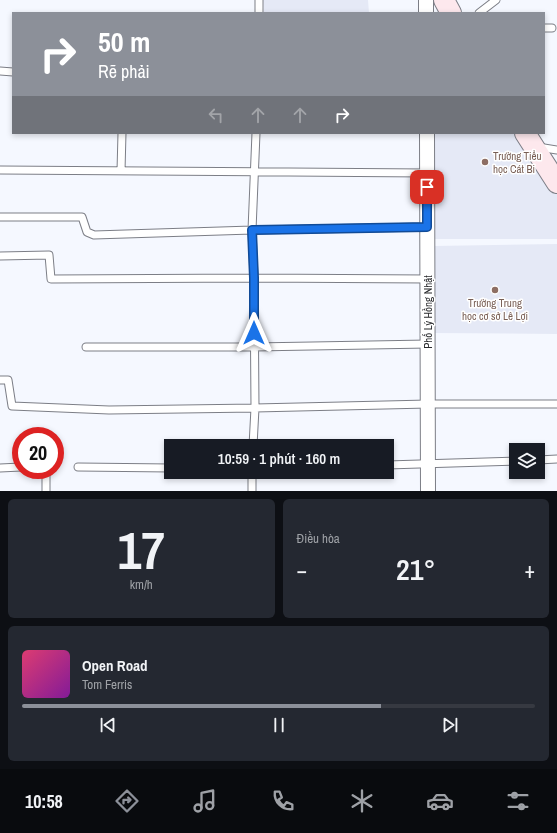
<!DOCTYPE html>
<html lang="vi">
<head>
<meta charset="utf-8">
<style>
	:root { --surface:#171b24; --page:#242831; --text:#f1f3f6; --muted:#9ea1a6; --line:#363941; --accent:#8c9099 }
	body { margin:0; font-family:"Archivo Narrow",sans-serif; background:var(--page); color:var(--text); height:100vh; display:flex; flex-direction:column; font-size:15px; white-space:nowrap }
	* { box-sizing:border-box; margin:0 }
	p { font-size:13px; color:var(--muted) }
	.icon { flex:none; width:22px; height:22px; fill:none; stroke:currentColor; stroke-width:2; stroke-linecap:round; stroke-linejoin:round }
	.map { position:relative; height:491px; overflow:hidden }
	.sheet { display:flex; flex-direction:column; gap:8px; padding:8px; background:#0d0f14; flex:1 }
	.sheet>* { flex:none }
	.top-card { position:absolute; left:12px; top:12px; width:533px; height:122px; border-radius:0px; box-shadow:0 2px 6px #0003; background:#8c9099; color:#fff; overflow:hidden }
	.controls { position:absolute; left:509px; top:443px; display:grid; gap:8px }
	.controls a { display:grid; place-items:center; width:36px; height:36px; border-radius:0px; background:var(--surface); box-shadow:0 2px 6px #0003; font-size:20px }
	.speed { position:absolute; left:12px; top:427px; display:flex; gap:8px; font-size:20px; font-weight:700; text-align:center }
	.speed>* { display:grid; place-content:center; width:52px; height:52px; border-radius:50%; background:var(--surface); box-shadow:0 2px 6px #0003; line-height:1 }
	.speed .limit { border:6px solid #d22; background:#fff; color:#111 }
	.pin { position:absolute; display:grid; place-items:center; width:34px; height:34px; color:#fff; margin:-17px; border-radius:8px; box-shadow:0 2px 6px #0006 }
	.me { position:absolute; width:44px; margin:-22px; rotate:0deg; stroke-linejoin:round; filter:drop-shadow(0 0 3px #0008) }
	.turn { display:flex; align-items:center; gap:14px; height:84px; padding:0 20px; font-size:18px }
	.turn .icon { width:52px; height:52px; stroke-width:2.5 }
	.turn b { display:block; font-size:28px; line-height:34px }
	.lanes { display:flex; align-items:center; height:38px; padding:0 20px; background:#0003; justify-content:center; gap:20px; direction:ltr }
	.lanes .off { opacity:.35 }
	.big { font-size:30px; font-weight:600; line-height:1.1 }
	.sheet .tile { flex:1; display:flex; flex-direction:column; justify-content:center; gap:6px; min-width:0; padding:0 14px; border-radius:6px; background:var(--page) }
	.sheet .dial { align-items:center; gap:0 }
	.dial b { font-size:52px; line-height:1 }
	.song { display:flex; align-items:center; gap:12px }
	.cover { width:48px; height:48px; border-radius:6px; background:linear-gradient(135deg,hsl(340 70% 55%),hsl(290 70% 35%)) }
	.played { height:4px; border-radius:2px; background:linear-gradient(90deg,var(--accent) 70%,var(--line) 70%) }
	.keys { display:flex; justify-content:space-around; direction:ltr }
	.heat { display:flex; justify-content:space-between; align-items:center; font-size:22px; direction:ltr }
	.sheet .tiles { flex:1; display:grid; gap:8px; grid-template-columns:1fr 1fr }
	.tile:last-child { grid-column:span 2 }
	.trip { position:absolute; left:164px; top:439px; width:230px; height:40px; border-radius:0px; background:var(--surface); box-shadow:0 2px 6px #0003; font-weight:600; line-height:40px; text-align:center }
	.dock { display:flex; height:64px; justify-content:space-around; align-items:center; background:#090b0e; color:var(--muted) }
	.dock .icon { width:28px; height:28px }
	.dock .current { color:var(--accent) }
	.dock b { font-size:18px; color:var(--text) }
	.map>svg:first-child { display:block }
</style>
</head>
<body>
<div class="map">
<svg width="557" height="491" viewBox="0 0 557 491">
	<rect width="100%" height="100%" fill="#f5f8ff"/>
	<path fill="#e5e9f6" d="M263,0H368L369,13H264Z
		M430,133H522L557,191V239H430Z
		M557,244V334L432,333L434,246Z"/>
	<g fill="none" stroke-linecap="round" stroke-linejoin="round">
		<defs>
			<path id="lane" d="M259,13V0
				M479,13L496,0
				M544,28H552
				M0,71L13,72
				M538,147L557,150
				M0,170L427,173
				M121,171L122,133
				M0,217H82L87,232L94,235L252,230L427,227
				M0,256L49,255L51,279L254,278L428,279
				M86,347H254L428,344
				M0,380H8L12,406L109,410L255,408L428,404H557
				M253,446L255,408L254,278L252,230L256,133
				M538,460L557,459
				M387,465L516,461
				M78,467L171,468
				M0,468L21,467
				M46,470V491
				M252,472V491"/>
			<path id="street" d="M426,0V13
				M427,133L428,491"/>
			<path id="secondary" d="M444,0L451,13
				M525,133L557,183"/>
		</defs>
		<use href="#lane" stroke="#7c7e86" stroke-width="9"/>
		<use href="#street" stroke="#7c7e86" stroke-width="16"/>
		<use href="#secondary" stroke="#7c7e86" stroke-width="22"/>
		<use href="#lane" stroke="#fff" stroke-width="7"/>
		<use href="#street" stroke="#fff" stroke-width="14"/>
		<use href="#secondary" stroke="#fde8ed" stroke-width="20"/>
	</g>
	<g fill="none" stroke-linecap="round" stroke-linejoin="round">
		<defs>
			<path id="route" d="M254,333V278L252,230L427,227V187"/>
		</defs>
		<use href="#route" stroke="#114b97" stroke-width="10"/>
		<use href="#route" stroke="#1a73e8" stroke-width="7"/>
	</g>
	<g fill="#8d6e63" stroke="#fff" stroke-width="1.5">
		<circle cx="485" cy="162" r="4"/>
		<circle cx="495" cy="290" r="4"/>
	</g>
	<g text-anchor="middle" stroke-width="3" stroke-linejoin="round" paint-order="stroke">
		<g font-size="11" fill="#785e54" stroke="#fff" text-anchor="start">
			<text x="493" y="160">Trường Tiểu<tspan x="493" dy="13">học Cát Bi</tspan></text>
			<text x="495" y="307" text-anchor="middle">Trường Trung<tspan x="495" dy="13">học cơ sở Lê Lợi</tspan></text>
		</g>
		<g font-size="11" fill="#292a2d" stroke="#fff">
			<text transform="translate(428 312) rotate(-90)" y="4">Phố Lý Hồng Nhật</text>
		</g>
	</g>
</svg>
<div class="controls">
<a><svg class="icon" aria-label="layers" viewBox="0 0 24 24"><path d="M12 4l9 5-9 5-9-5zM3 14l9 5 9-5"/></svg></a>
</div>
<div class="speed"><div class="limit">20</div></div>
<div class="pin" style="left:427px;top:187px;background:#d93025"><svg class="icon" aria-label="arrive" viewBox="0 0 24 24"><path d="M6 21V4h12l-3 4 3 4H6"/></svg></div>
<svg class="me" style="left:254px;top:333px" viewBox="-20 -20 40 40"><path d="M0-17L14 15 0 8-14 15z" fill="#1a73e8" stroke="#fff" stroke-width="4"/></svg>
<div class="trip">10:59 · 1 phút · 160 m</div>
<div class="top-card">
<div class="turn"><svg class="icon" aria-label="right" viewBox="0 0 24 24"><path d="M7 20v-9h11M14 6l5 5-5 5"/></svg><div><b>50 m</b>Rẽ phải</div></div>
<div class="lanes"><svg class="icon off" aria-label="left" viewBox="0 0 24 24"><path d="M17 20v-9H6M10 6l-5 5 5 5"/></svg><svg class="icon off" aria-label="ahead" viewBox="0 0 24 24"><path d="M12 20V5M6 11l6-6 6 6"/></svg><svg class="icon off" aria-label="ahead" viewBox="0 0 24 24"><path d="M12 20V5M6 11l6-6 6 6"/></svg><svg class="icon" aria-label="right" viewBox="0 0 24 24"><path d="M7 20v-9h11M14 6l5 5-5 5"/></svg></div>
</div>
</div>
<section class="sheet">
<div class="tiles">
<div class="tile dial"><b>17</b><p>km/h</p></div>
<div class="tile"><p>Điều hòa</p>
<div class="heat"><a>−</a><b class="big">21°</b><a>+</a></div>
</div>
<div class="tile">
<div class="song"><i class="cover"></i><div><b>Open Road</b><p>Tom Ferris</p></div></div>
<div class="played"></div>
<div class="keys"><svg class="icon" aria-label="previous" viewBox="0 0 24 24"><path d="M18 5L8 12l10 7zM5 5v14"/></svg><svg class="icon" aria-label="pause" viewBox="0 0 24 24"><path d="M8 5v14M16 5v14"/></svg><svg class="icon" aria-label="next" viewBox="0 0 24 24"><path d="M6 5l10 7-10 7zM19 5v14"/></svg></div>
</div>
</div>
</section>
<nav class="dock">
<b>10:58</b>
<svg class="icon current" aria-label="directions" viewBox="0 0 24 24"><path d="M12 3l9 9-9 9-9-9zM9 14v-3h6M13 9l2 2-2 2"/></svg>
<svg class="icon" aria-label="music" viewBox="0 0 24 24"><path d="M9 18V5l10-2v13"/><circle cx="6" cy="18" r="3"/><circle cx="16" cy="16" r="3"/></svg>
<svg class="icon" aria-label="phone" viewBox="0 0 24 24"><path d="M5 4h4l2 5-3 2q2 4 5 5l2-3 5 2v4C11 20 4 13 5 4z"/></svg>
<svg class="icon" aria-label="climate" viewBox="0 0 24 24"><path d="M12 3v18M4 7l16 10M4 17L20 7"/></svg>
<svg class="icon" aria-label="car" viewBox="0 0 24 24"><path d="M5 17H2v-5l4-1 3-4h7l3 4 3 1v5h-3M9 17h6M6 11h13"/><circle cx="7" cy="17" r="2"/><circle cx="17" cy="17" r="2"/></svg>
<svg class="icon" aria-label="filters" viewBox="0 0 24 24"><path d="M4 7h16M4 17h16"/><circle cx="9" cy="7" r="2"/><circle cx="15" cy="17" r="2"/></svg>
</nav>
</body>
</html>
